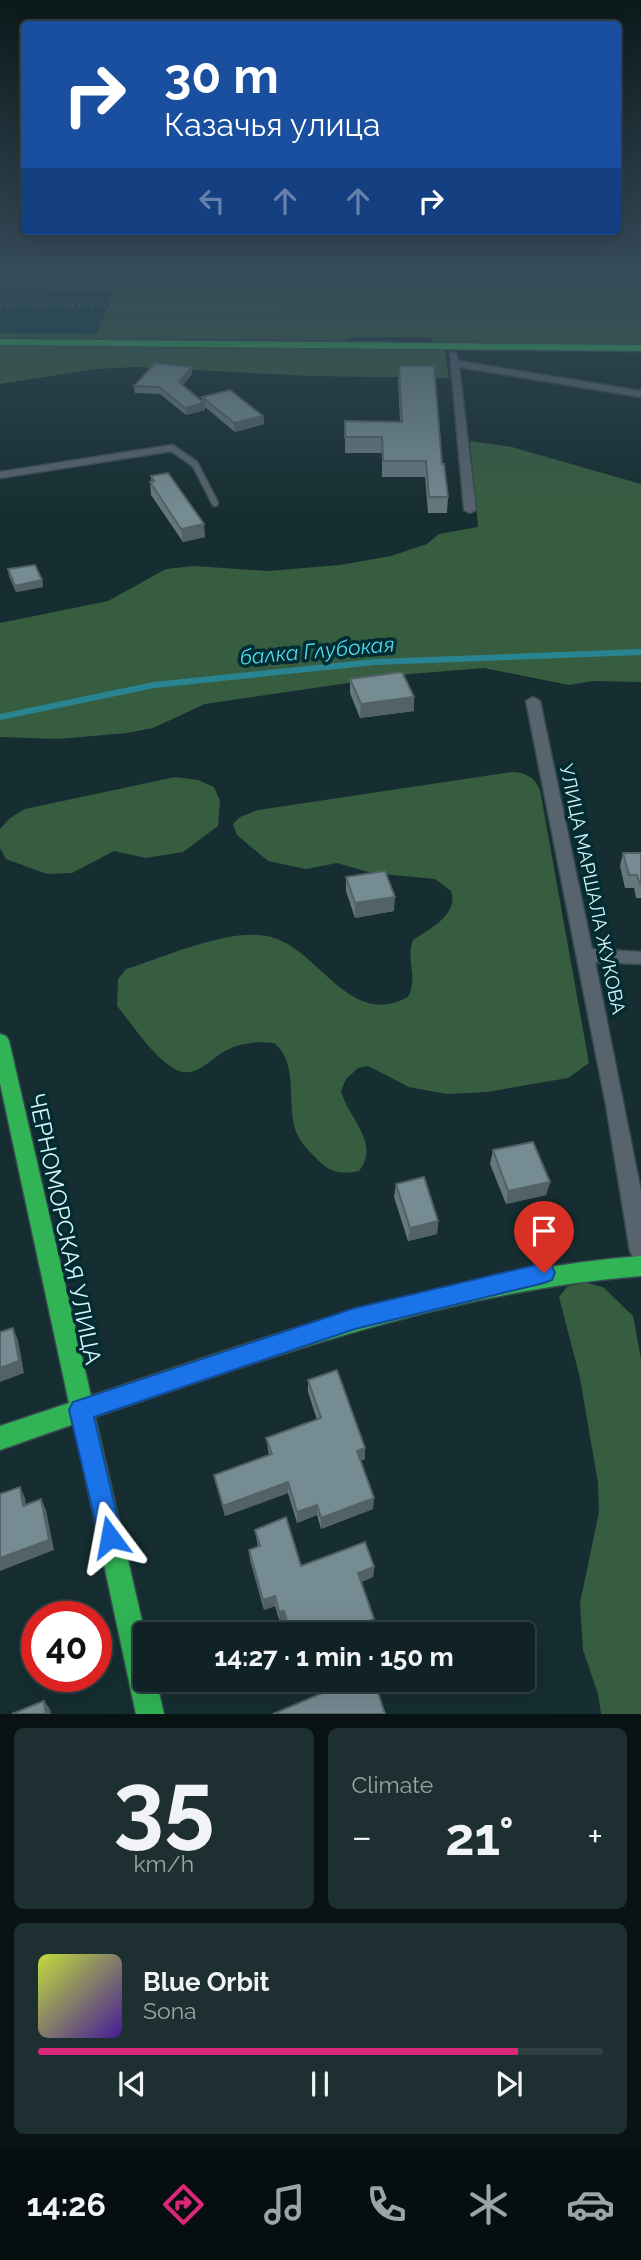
<!DOCTYPE html>
<html lang="en">
<head>
<meta charset="utf-8">
<style>
	:root { --surface:#102225; --page:#1e2f32; --text:#f1f3f6; --muted:#9ca4a7; --line:#303f42; --accent:#db2777 }
	body { margin:0; font-family:Raleway,sans-serif; background:var(--page); color:var(--text); height:100vh; display:flex; flex-direction:column; font-size:26px; white-space:nowrap }
	* { box-sizing:border-box; margin:0 }
	p { font-size:23px; color:var(--muted) }
	.icon { flex:none; width:38px; height:38px; fill:none; stroke:currentColor; stroke-width:2; stroke-linecap:round; stroke-linejoin:round }
	.map { position:relative; height:1714px; overflow:hidden }
	.details { display:flex; flex-direction:column; gap:14px; padding:14px; background:#091314; flex:1 }
	.details>* { flex:none }
	.guide { position:absolute; left:21px; top:21px; width:600px; height:214px; border-radius:7px; box-shadow:0 7px 28px #0002,0 0 0 2px var(--line); background:#1a4fa0; color:#fff; overflow:hidden }
	.speed { position:absolute; left:21px; top:1601px; display:flex; gap:14px; font-size:35px; font-weight:700; text-align:center }
	.speed>* { display:grid; place-content:center; width:91px; height:91px; border-radius:50%; background:var(--surface); box-shadow:0 7px 28px #0002,0 0 0 2px var(--line); line-height:1 }
	.speed .limit { border:10px solid #d22; background:#fff; color:#111 }
	.pin { position:absolute; display:grid; place-items:center; width:60px; height:60px; color:#fff; margin:-72px -30px; border-radius:50% 50% 50% 0; rotate:-45deg; box-shadow:0 0 7px #0007 }
	.pin .icon { rotate:45deg }
	.me { position:absolute; width:77px; margin:-38px; rotate:347deg; stroke-linejoin:round; filter:drop-shadow(0 0 5px #0008) }
	.turn { display:flex; align-items:center; gap:24px; height:147px; padding:0 28px; font-size:32px }
	.turn .icon { width:91px; height:91px; stroke-width:2.5 }
	.turn b { display:block; font-size:49px; line-height:60px }
	.lanes { display:flex; align-items:center; height:66px; padding:0 28px; background:#0003; justify-content:center; gap:35px; direction:ltr }
	.lanes .off { opacity:.35 }
	.big { font-size:52px; font-weight:700; line-height:1.1 }
	.details .widget { flex:1; display:flex; flex-direction:column; justify-content:center; gap:10px; min-width:0; padding:0 24px; border-radius:10px; background:var(--page) }
	.details .dial { align-items:center; gap:0 }
	.dial b { font-size:91px; line-height:1 }
	.song { display:flex; align-items:center; gap:21px }
	.cover { width:84px; height:84px; border-radius:10px; background:linear-gradient(135deg,hsl(70 70% 55%),hsl(260 70% 35%)) }
	.played { height:7px; border-radius:4px; background:linear-gradient(90deg,var(--accent) 85%,var(--line) 85%) }
	.keys { display:flex; justify-content:space-around; direction:ltr }
	.heat { display:flex; justify-content:space-between; align-items:center; font-size:38px; direction:ltr }
	.details .tiles { flex:1; display:grid; gap:14px; grid-template-columns:1fr 1fr }
	.widget:last-child { grid-column:span 2 }
	.trip { position:absolute; left:133px; top:1622px; width:402px; height:70px; border-radius:7px; background:var(--surface); box-shadow:0 7px 28px #0002,0 0 0 2px var(--line); font-weight:700; line-height:70px; text-align:center }
	.tab-bar { display:flex; height:112px; justify-content:space-around; align-items:center; background:#060e0f; color:var(--muted) }
	.tab-bar .icon { width:49px; height:49px }
	.tab-bar .current { color:var(--accent) }
	.tab-bar b { font-size:32px; color:var(--text) }
	.map>svg:first-child { display:block }
</style>
</head>
<body>
<div class="map">
<svg width="641" height="1714" viewBox="0 0 641 1714">
	<rect width="100%" height="100%" fill="#162e31"/>
	<path fill="#073c43" d="M0,273H641V284L0,276Z
		M0,289L114,290L96,334L0,333Z"/>
	<path fill="#375d41" d="M0,276L641,284V346L433,343L432,338L356,337L344,340L0,338V333L96,334L114,291L0,289Z
		M0,345L445,350L449,378L310,376L136,367L95,369L0,384Z
		M470,441L512,447L641,484V682L593,681L569,685L484,668L410,674L205,704L153,728L127,733L58,739L0,737V623L108,601L166,569L194,566L268,571L340,565L391,556L427,544L439,534L478,527Z
		M511,772C524,772 535,777 540,790L589,1063L568,1078L487,1092L447,1094L409,1087L368,1066L358,1068L346,1079L341,1091C348,1118 381,1143 359,1171C340,1175 328,1172 315,1157C309,1151 302,1144 298,1136C284,1107 301,1065 274,1043C257,1041 240,1043 225,1051C210,1059 196,1079 177,1070C153,1058 134,1026 117,1006L118,979L126,969C165,957 232,926 271,937C320,950 349,1029 408,997C419,977 405,959 413,940C430,929 459,914 451,891L435,879L372,873L337,863L306,869L268,861L237,835L233,824L240,817L258,810Z
		M175,777L198,780L214,787L220,801L218,826L183,852L146,858L114,851L72,873L47,874L6,859L0,848V829L10,818L25,809Z
		M583,1282L603,1287L633,1316L641,1359V1714H601L598,1694L583,1650L580,1603L599,1512L598,1483L580,1378L559,1297L567,1287Z"/>
	<g fill="none" stroke-linecap="round" stroke-linejoin="round">
		<path stroke="#298491" stroke-width="6" d="M0,717L154,685L375,662L641,652"/>
		<defs>
			<path id="lane" d="M0,475L172,448L195,464L215,503"/>
			<path id="street" d="M450,353H456L458,361L641,391V397L459,367L476,510L470,513L464,510Z
				M533,697L540,701L592,949L641,952V964L595,962L641,1192V1261L634,1258L630,1251L606,1105L526,701Z"/>
			<path id="fast" d="M0,339L641,345V351L0,345Z
				M0,1034L6,1036L9,1041L91,1396C271,1335 450,1271 641,1256V1276C451,1291 274,1356 95,1417L145,1634V1680H156L164,1714H136L74,1424L0,1450V1426L69,1403L0,1083Z"/>
		</defs>
		<use href="#lane" stroke="#384c4f" stroke-width="9"/>
		<use href="#street" stroke="#384c4f" stroke-width="3"/>
		<use href="#fast" stroke="#384c4f" stroke-width="3"/>
		<use href="#lane" stroke="#57636d" stroke-width="6"/>
		<use href="#street" fill="#57636d" fill-rule="evenodd"/>
		<use href="#fast" fill="#30b455" fill-rule="evenodd"/>
		<path stroke="#59696e" stroke-width="2.5" stroke-dasharray="2 4.5" stroke-linecap="butt" d="M0,274L641,280
			M0,306L271,305L428,287"/>
	</g>
	<path fill="#65787e" d="M399,366L442,464L448,497L447,513H428L425,477H382V453H345V421L400,422L398,380Z
		M192,374L183,385L202,401V397L263,416L264,424L235,432L205,407V410L186,415L160,394L135,393L134,386Z
		M151,476L205,537L183,542L151,495L150,482H151Z
		M8,569L42,580L43,587L16,592L9,576Z
		M350,679L414,711L360,718L350,693Z
		M623,853H641V898H636L634,888H625L620,866Z
		M346,877L394,911L355,918L346,891Z
		M493,1150L550,1182L546,1195L506,1204L490,1164Z
		M396,1184L438,1221L437,1234L408,1241L394,1197Z
		M308,1380L365,1459L360,1461L373,1509L321,1529L317,1515L297,1523L288,1493L225,1516L214,1475L269,1455L266,1438L317,1420L308,1392Z
		M255,1530L301,1566L374,1567L373,1577L361,1582L373,1628L359,1634H289L285,1620L280,1622L275,1606L264,1610L250,1560L249,1550L258,1547Z
		M319,1680H374L323,1693Z"/>
	<path fill="#526266" d="M192,367V374L180,389L179,382Z
		M204,403L205,410L186,415L185,408Z
		M263,416L264,424L235,432L234,423Z
		M204,524L205,537L183,542L181,529Z
		M42,580L43,587L16,592L15,586Z
		M414,697V711L360,718L361,704Z
		M395,897L394,911L355,918V903Z
		M550,1182L546,1195L506,1204L508,1191Z
		M438,1221L437,1234L408,1241L410,1228Z
		M13,1328L18,1340L24,1373L0,1382V1368Z
		M365,1448V1459L356,1462L357,1451Z
		M288,1482V1493L225,1516L223,1506Z
		M20,1487L25,1498L28,1517L23,1506Z
		M374,1498L373,1509L321,1529V1518Z
		M41,1499L46,1510L54,1550L0,1571V1558Z
		M317,1505V1515L297,1523V1512Z
		M374,1567L373,1577L358,1583V1573Z
		M275,1596V1606L264,1610L263,1600Z
		M284,1611L285,1620L280,1622L279,1612Z
		M374,1619L373,1628L357,1634L356,1626Z
		M44,1701L50,1709L51,1714H46Z"/>
	<path fill="#758c92" stroke="#526266" stroke-width="2" d="M155,363L192,367L179,382L204,403L185,408L159,387L134,386Z
		M399,366H434L442,464H444L448,497H429L426,461H383L382,437H345V421L402,422Z
		M230,390L263,416L234,423L202,397Z
		M168,473L204,524L181,529L150,482L154,481L151,476Z
		M35,565L42,580L15,586L8,569Z
		M402,672L414,697L361,704L350,679Z
		M623,853H641V885H640L637,875H629Z
		M385,871L395,897L355,903L346,877Z
		M533,1142L550,1182L508,1191L493,1150Z
		M424,1177L438,1221L410,1228L396,1184Z
		M13,1328L19,1361L0,1368V1332Z
		M337,1370L365,1448L357,1451L374,1498L321,1518L317,1505L297,1512L288,1482L223,1506L214,1475L272,1454L266,1438L321,1418L308,1380Z
		M20,1487L23,1506L41,1499L49,1540L0,1558V1494Z
		M286,1517L301,1566L365,1542L374,1567L358,1573L374,1619L356,1626L359,1634H291L284,1611L279,1612L275,1596L263,1600L249,1550L260,1546L255,1530Z
		M322,1680H374L385,1714H273L325,1692Z
		M44,1701L46,1714H12Z"/>
	<linearGradient id="sky" x2="0" y2="1"><stop stop-color="#0c191b"/><stop offset="0.53" stop-color="#364c5a"/><stop offset="1" stop-color="#364c5a" stop-opacity="0"/></linearGradient>
	<rect width="641" height="512" fill="url(#sky)"/>
	<path fill="#1a73e8" stroke="#114b97" stroke-width="2" d="M544,1263L552,1266L555,1273L552,1280L544,1283L355,1329L94,1417L122,1537L118,1546L110,1549L101,1546L69,1410L73,1402L355,1308Z"/>
	<g text-anchor="middle" stroke-width="7" stroke-linejoin="round" paint-order="stroke">
		<g font-size="19" fill="#d9f5fa" stroke="#002c32">
			<text transform="translate(593 889) rotate(78)" y="7">УЛИЦА МАРШАЛА ЖУКОВА</text>
		</g>
		<g font-size="21" font-style="italic" fill="#53dbf0" stroke="#002c32">
			<text transform="translate(317 651) rotate(-5)" y="7">балка Глубокая</text>
		</g>
		<g font-size="23" fill="#d9f5fa" stroke="#002c32">
			<text transform="translate(65 1229) rotate(78)" y="8">ЧЕРНОМОРСКАЯ УЛИЦА</text>
		</g>
	</g>
</svg>
<div class="speed"><div class="limit">40</div></div>
<div class="pin" style="left:544px;top:1273px;background:#d93025"><svg class="icon" aria-label="arrive" viewBox="0 0 24 24"><path d="M6 21V4h12l-3 4 3 4H6"/></svg></div>
<svg class="me" style="left:110px;top:1537px" viewBox="-20 -20 40 40"><path d="M0-17L14 15 0 8-14 15z" fill="#1a73e8" stroke="#fff" stroke-width="4"/></svg>
<div class="trip">14:27 · 1 min · 150 m</div>
<div class="guide">
<div class="turn"><svg class="icon" aria-label="right" viewBox="0 0 24 24"><path d="M7 20v-9h11M14 6l5 5-5 5"/></svg><div><b>30 m</b>Казачья улица</div></div>
<div class="lanes"><svg class="icon off" aria-label="left" viewBox="0 0 24 24"><path d="M17 20v-9H6M10 6l-5 5 5 5"/></svg><svg class="icon off" aria-label="ahead" viewBox="0 0 24 24"><path d="M12 20V5M6 11l6-6 6 6"/></svg><svg class="icon off" aria-label="ahead" viewBox="0 0 24 24"><path d="M12 20V5M6 11l6-6 6 6"/></svg><svg class="icon" aria-label="right" viewBox="0 0 24 24"><path d="M7 20v-9h11M14 6l5 5-5 5"/></svg></div>
</div>
</div>
<section class="details">
<div class="tiles">
<div class="widget dial"><b>35</b><p>km/h</p></div>
<div class="widget"><p>Climate</p>
<div class="heat"><a>−</a><b class="big">21°</b><a>+</a></div>
</div>
<div class="widget">
<div class="song"><i class="cover"></i><div><b>Blue Orbit</b><p>Sona</p></div></div>
<div class="played"></div>
<div class="keys"><svg class="icon" aria-label="previous" viewBox="0 0 24 24"><path d="M18 5L8 12l10 7zM5 5v14"/></svg><svg class="icon" aria-label="pause" viewBox="0 0 24 24"><path d="M8 5v14M16 5v14"/></svg><svg class="icon" aria-label="next" viewBox="0 0 24 24"><path d="M6 5l10 7-10 7zM19 5v14"/></svg></div>
</div>
</div>
</section>
<nav class="tab-bar">
<b>14:26</b>
<svg class="icon current" aria-label="directions" viewBox="0 0 24 24"><path d="M12 3l9 9-9 9-9-9zM9 14v-3h6M13 9l2 2-2 2"/></svg>
<svg class="icon" aria-label="music" viewBox="0 0 24 24"><path d="M9 18V5l10-2v13"/><circle cx="6" cy="18" r="3"/><circle cx="16" cy="16" r="3"/></svg>
<svg class="icon" aria-label="phone" viewBox="0 0 24 24"><path d="M5 4h4l2 5-3 2q2 4 5 5l2-3 5 2v4C11 20 4 13 5 4z"/></svg>
<svg class="icon" aria-label="climate" viewBox="0 0 24 24"><path d="M12 3v18M4 7l16 10M4 17L20 7"/></svg>
<svg class="icon" aria-label="car" viewBox="0 0 24 24"><path d="M5 17H2v-5l4-1 3-4h7l3 4 3 1v5h-3M9 17h6M6 11h13"/><circle cx="7" cy="17" r="2"/><circle cx="17" cy="17" r="2"/></svg>
</nav>
</body>
</html>
